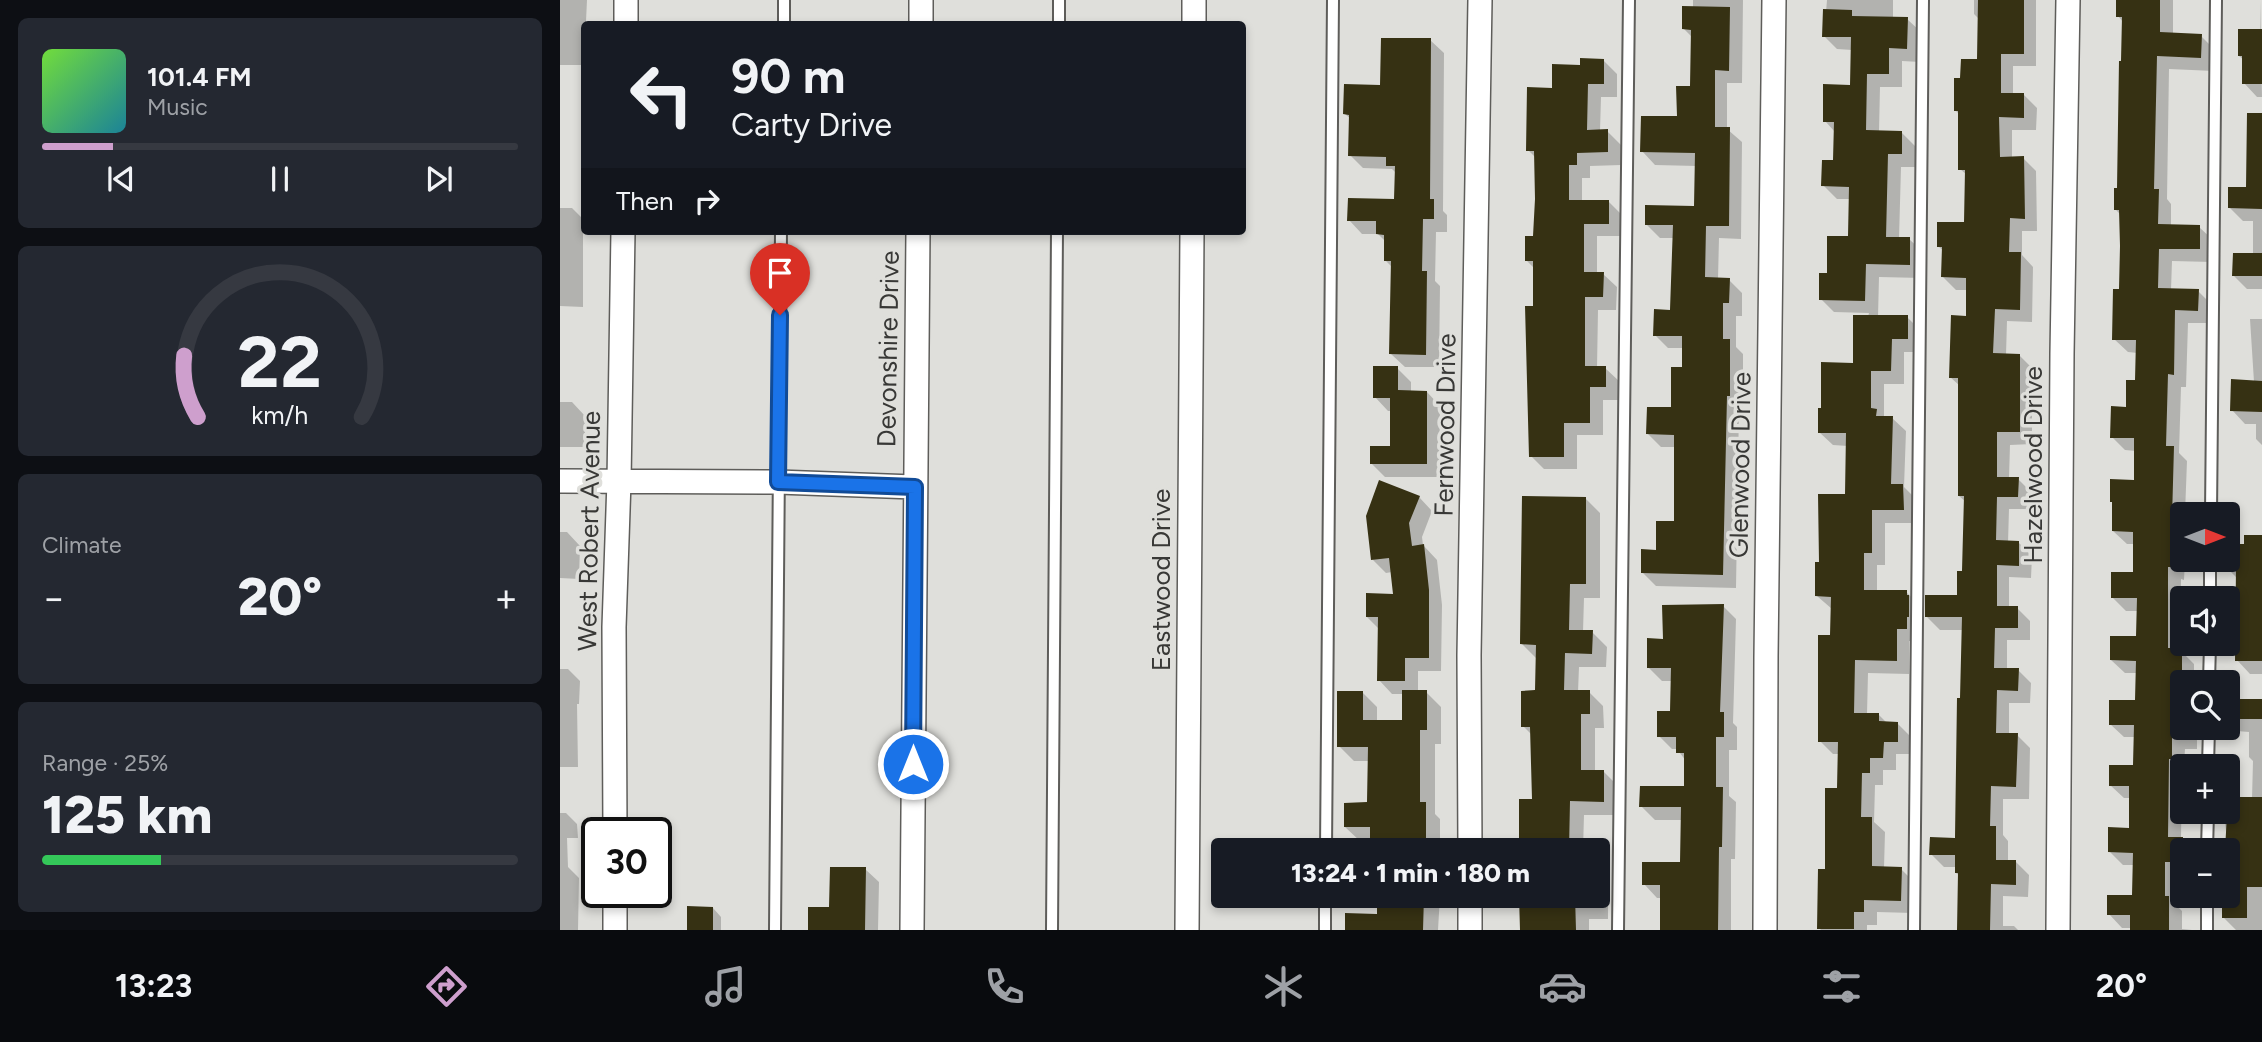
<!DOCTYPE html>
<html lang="en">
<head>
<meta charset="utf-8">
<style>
	:root { --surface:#171b24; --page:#242831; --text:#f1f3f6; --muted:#9ea1a6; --line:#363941; --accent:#ce9fcd }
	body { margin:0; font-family:Figtree,sans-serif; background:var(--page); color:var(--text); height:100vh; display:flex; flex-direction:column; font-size:26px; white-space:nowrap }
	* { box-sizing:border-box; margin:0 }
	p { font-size:23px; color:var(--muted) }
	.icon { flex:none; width:38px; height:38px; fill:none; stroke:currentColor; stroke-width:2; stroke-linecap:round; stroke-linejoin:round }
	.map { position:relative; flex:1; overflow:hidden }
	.details { display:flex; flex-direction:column; gap:18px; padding:18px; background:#0d0f14; width:560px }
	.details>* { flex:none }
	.top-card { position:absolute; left:21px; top:21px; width:665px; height:214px; border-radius:7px; box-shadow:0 4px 10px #0003; background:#171b24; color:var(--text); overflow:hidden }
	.needle { width:46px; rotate:90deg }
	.fabs { position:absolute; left:1610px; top:502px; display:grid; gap:14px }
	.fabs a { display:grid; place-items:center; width:70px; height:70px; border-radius:7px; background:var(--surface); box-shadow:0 4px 10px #0003; font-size:35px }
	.speed { position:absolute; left:21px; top:817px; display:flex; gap:14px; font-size:35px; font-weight:700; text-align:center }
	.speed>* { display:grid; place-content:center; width:91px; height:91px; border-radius:50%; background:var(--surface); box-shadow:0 4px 10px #0003; line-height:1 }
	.speed .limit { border:4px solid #111; border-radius:10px; background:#fff; color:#111 }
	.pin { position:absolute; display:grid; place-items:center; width:60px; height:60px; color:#fff; margin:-72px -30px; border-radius:50% 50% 50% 0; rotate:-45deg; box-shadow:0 0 7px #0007 }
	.pin .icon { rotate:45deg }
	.me { position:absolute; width:77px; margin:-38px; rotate:0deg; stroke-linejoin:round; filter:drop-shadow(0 0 5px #0008) }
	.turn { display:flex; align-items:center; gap:24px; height:147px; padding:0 35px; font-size:32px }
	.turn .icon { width:91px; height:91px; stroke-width:2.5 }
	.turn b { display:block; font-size:49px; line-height:60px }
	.then { display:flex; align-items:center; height:66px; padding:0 35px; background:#0003; gap:14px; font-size:26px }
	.big { font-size:52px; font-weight:800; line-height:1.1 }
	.details .widget { flex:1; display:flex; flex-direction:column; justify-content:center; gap:10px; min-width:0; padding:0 24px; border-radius:10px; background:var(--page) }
	.details .dial { align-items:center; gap:0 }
	.dial svg { height:182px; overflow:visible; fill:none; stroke:var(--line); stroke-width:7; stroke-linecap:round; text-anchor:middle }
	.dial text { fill:var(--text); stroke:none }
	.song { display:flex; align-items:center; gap:21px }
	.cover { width:84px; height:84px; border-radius:10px; background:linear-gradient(135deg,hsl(100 70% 55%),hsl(190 70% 35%)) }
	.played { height:7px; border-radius:4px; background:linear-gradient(90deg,var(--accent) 15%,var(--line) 15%) }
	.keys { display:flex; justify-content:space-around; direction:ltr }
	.heat { display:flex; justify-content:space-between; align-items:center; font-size:38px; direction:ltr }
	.charge { height:10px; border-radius:5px; background:linear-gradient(90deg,#34c759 25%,var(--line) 0) }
	.trip { position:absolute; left:651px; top:838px; width:399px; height:70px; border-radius:7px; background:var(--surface); box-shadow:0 4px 10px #0003; font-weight:800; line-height:70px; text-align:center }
	.tabs { display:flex; height:112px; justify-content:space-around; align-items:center; background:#090b0e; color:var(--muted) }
	.tabs .icon { width:49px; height:49px }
	.tabs .current { color:var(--accent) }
	.tabs b { font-size:32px; color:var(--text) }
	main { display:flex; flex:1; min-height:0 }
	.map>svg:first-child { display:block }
</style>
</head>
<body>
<main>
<section class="details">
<div class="widget">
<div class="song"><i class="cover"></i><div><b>101.4 FM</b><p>Music</p></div></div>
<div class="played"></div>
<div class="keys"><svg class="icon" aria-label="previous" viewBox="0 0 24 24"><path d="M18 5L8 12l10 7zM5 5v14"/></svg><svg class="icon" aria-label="pause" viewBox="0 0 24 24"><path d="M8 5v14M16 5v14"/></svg><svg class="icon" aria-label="next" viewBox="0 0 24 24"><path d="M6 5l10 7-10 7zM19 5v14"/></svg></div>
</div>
<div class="widget dial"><svg viewBox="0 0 100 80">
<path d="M14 69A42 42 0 1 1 86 69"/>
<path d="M14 69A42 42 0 0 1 8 42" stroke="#ce9fcd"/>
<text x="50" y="56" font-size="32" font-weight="700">22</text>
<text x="50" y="72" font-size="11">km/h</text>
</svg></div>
<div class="widget"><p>Climate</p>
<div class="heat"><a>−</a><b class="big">20°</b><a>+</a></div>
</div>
<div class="widget"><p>Range · 25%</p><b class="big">125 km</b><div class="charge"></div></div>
</section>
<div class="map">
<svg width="1702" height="930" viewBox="0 0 1702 930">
	<rect width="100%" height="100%" fill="#dfdfdb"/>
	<path fill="#0003" d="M0,0H27L24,65H0Z
		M1133,0H1183L1182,83H1167V129L1182,142L1181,239L1159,238L1158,279L1169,280L1182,293V316H1176V347L1183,354V408H1179L1176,588L1096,586L1083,573L1116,523V447H1101L1088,434L1113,409L1124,369V348H1108L1095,335L1112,311L1114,238H1100L1086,224L1136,208L1137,166L1095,165L1082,151L1118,118L1132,88L1133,38L1124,29L1133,8Z
		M1267,0H1333V18L1347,19L1361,32L1360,62L1342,61V87H1320L1319,132L1342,133L1355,146V167H1341L1339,239H1349L1363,252L1362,278L1319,277L1318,317H1347L1360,330V352H1344V384H1324V418H1332L1346,431L1344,487L1356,499V523H1325V565H1317V592H1346L1360,605V642L1349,641V674L1308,673L1307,714H1318L1327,723H1337L1351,737V754H1336V770H1323V785H1315L1314,822L1325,832L1324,868L1341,869L1354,882L1353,913L1317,912V925H1307V930H1261L1259,928L1279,790V754H1273L1260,741L1272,637V609L1257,596L1261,564L1286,496L1288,446L1273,445L1259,432L1263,409L1295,365L1309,313L1274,312L1261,299L1289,238L1290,199H1277L1263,185L1274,162L1275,132L1265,121L1292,87V50L1277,49L1264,36Z
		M1414,0H1476V66H1453V95H1464L1477,108L1476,130H1452V158H1463L1476,171L1477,231H1462V255L1473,267L1472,322L1447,321L1446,355H1459L1472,368V444L1450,445L1449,478L1458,479L1471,492V509H1449L1448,543H1459L1472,556L1471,578L1449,577V608H1457L1470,621V640H1447V670H1458L1471,683L1470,703H1449V735H1457L1470,748L1469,799H1443V835L1448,841V862H1456L1469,875L1468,897L1443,896V926H1454L1458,930H1399L1400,876L1396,873V867H1384L1371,854L1397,840L1404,630H1380L1367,617L1399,597L1404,573L1406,502L1399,496L1400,386L1390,377L1407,318L1408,290H1396L1383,277L1384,251L1379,247L1406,224L1407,175L1400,169L1399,114L1395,110L1402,80L1419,61L1420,20L1414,14Z
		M1558,0H1613V34L1641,36L1654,49V71L1609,69L1607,199L1611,204V226L1639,227L1653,240L1652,262L1612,261L1611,290L1638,291L1651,304V323H1628L1626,387H1621L1619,453L1627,461L1625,514H1622V560H1625L1624,580L1621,579L1620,650L1634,664V682H1622V728H1637V749H1625L1624,766H1622L1621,839L1634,850H1622V874H1618L1617,906L1622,911V929L1632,930H1572V928H1562L1549,914L1574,897L1575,865H1563L1550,852L1571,830V798H1564L1550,785L1575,767V737H1564L1550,724L1577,702V673H1565L1551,660L1578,638V611H1566L1552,597L1575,574V544H1567L1553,531L1554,504L1552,502L1575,481L1576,451L1565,450L1552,437L1567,409L1577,382L1578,353L1568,352L1554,339L1561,291V215L1556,210L1558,190L1563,22L1558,16Z
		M1700,0L1702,97H1697L1684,83V60L1679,56L1700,31Z
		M870,40L884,53L883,211L887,215V232H876L875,281L880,286L879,367H845L831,354L832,267L825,260L826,242L818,234H802L789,220L836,201V173L832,169L803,168L790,155L791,119L785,114L822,86Z
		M1044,61L1057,74V97H1041L1040,131H1047L1061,145V165L1030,166V178H1022V201H1048L1062,215V236H1037V274H1043L1057,287L1056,310H1038L1037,368H1045L1059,381V400H1043V435H1017V469H984L971,456L974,268L967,261L975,237L976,158L968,150L994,90L1022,67Z
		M1689,129H1702V289H1687L1674,276L1693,255V221H1683L1670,208L1687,189Z
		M0,208H12L23,219V307L0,306Z
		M1690,319H1702V445L1696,439V424H1685L1672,410L1694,382Z
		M837,368L851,382V392H867L880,406L879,477H825L811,463L832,448V411H828L815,397Z
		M0,402H12L25,416V447H0Z
		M859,497L872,511L862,537L863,545L877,560L882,605L881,671H858V692H866L881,707V744H875V814L880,819V850H812V842H801L785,827L809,804L810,761H794L779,746L802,692L817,707V722H844V694H832L819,680V629L807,617L835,595L832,572L826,573L813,560Z
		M1025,498L1040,513V598H1024L1023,632H1032L1047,647L1046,667H1019L1018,692H1029L1043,706L1044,728H1035V772H1044L1058,786V815H1024L1023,850H967L961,844L974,801L972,735L963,726L977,692V659L962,644Z
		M1702,511V674H1690L1677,660L1678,579L1665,566V560H1668V546H1686L1702,537Z
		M0,532H7L20,546L19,579L0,578Z
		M1163,606L1176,619L1173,723L1177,727V750H1169V796L1176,802L1175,859H1171V930H1102V898H1097L1084,884L1122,864L1123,820H1095L1081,806L1126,788V761L1117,749H1112L1099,736L1112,713L1113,681H1102L1088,667L1104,640Z
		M0,669H8L20,681L19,704H17L18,767H0Z
		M1668,700L1702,701V930H1676L1664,918L1665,896H1668V850L1664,812H1668V798L1692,799L1693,761L1689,757V732L1677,731L1668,722Z
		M0,813H6L17,824L18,838H7L8,867L19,878L18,930H0Z
		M1038,865L1040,867V890L1048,898V919H1029V930H961V896H1038Z
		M305,869L319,882L318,930H249L271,909Z
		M819,896H880L878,930H787L819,916Z
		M153,908L161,917V930H128Z"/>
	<path fill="#363113" d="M1418,0H1464V54H1441V93H1464V118L1439,117L1440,157L1464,156L1465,219L1450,218L1449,252H1461L1460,310L1435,309L1433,353L1460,354V432H1437V477H1459L1458,497H1437L1436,540L1459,541V566L1437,565V606H1458V628H1435L1434,668H1459L1458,691L1437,690L1436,733H1458L1456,787L1431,786L1430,826H1436V860H1456V885L1431,884L1430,930H1397L1398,873H1395V855H1369L1370,837L1395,838L1397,698H1400L1402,617H1365V595H1397V571H1402L1404,496H1398V378H1389L1391,315L1406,316V278L1381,277L1382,247H1377V222H1404L1405,170H1398V111H1394V78H1400L1401,59H1417Z
		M1556,0H1600V32L1642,34L1641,58L1597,56L1594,189H1599L1598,224L1640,225V249H1599L1598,288L1639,289L1638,311L1615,310L1614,375L1608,374L1606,446H1614L1612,519H1622V543H1612V567H1608V648H1622V678H1612L1611,712H1622V737L1612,736V759H1609L1608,837H1623L1622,862H1605V896H1609V930H1570V915H1547V895H1572L1573,853L1548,852V827L1569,828V786H1549V765H1573L1574,725H1549V700H1575L1576,661L1550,660V636H1576L1577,598H1551V572H1573V532L1552,531V502H1550V479L1574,480V438H1550L1551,406L1566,407V380H1575L1576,340H1552L1553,289H1559L1560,246L1559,210H1554V188H1557L1559,61H1561L1562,17H1556Z
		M1122,6L1170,7L1169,71L1155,70V127H1170L1169,226H1146L1145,277L1170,278L1169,303H1163V339H1170V396H1167L1163,575L1081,573V549L1096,550V521H1114V435L1086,434L1087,407H1111V367H1122V336H1093L1094,309L1110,310L1113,225H1085V205L1134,206L1135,153L1080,152L1081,116H1117L1116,86H1130L1131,30L1122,29Z
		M1263,9L1292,10V16L1348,17L1347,49L1329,48V74H1307L1306,130L1342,131V154H1328L1326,237H1350V265L1306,264L1305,301L1259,300V273H1267V236H1288L1289,187L1261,186L1262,160H1273L1274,122H1263V84L1290,85L1291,37H1262Z
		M1678,29H1702V84H1682V56H1678Z
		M821,38H871L870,199H874V219H863L862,271H867L866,355L829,354L831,261H824V235L816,234V221H787L788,198L834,199L835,166H826V157L788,156L789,115L783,114L784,84L820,85Z
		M1020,58L1044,59V84H1028L1027,130L1048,129V152L1017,153V165H1009V200H1049V224H1024V272H1044L1043,297H1025V366H1046V387H1030V423H1004V457H969L965,306H973V261H965V236H973L975,199L974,151H966L967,87L992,88V64L1020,65Z
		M1687,113H1702V209L1668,208V187H1686Z
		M1673,253H1702V276H1672Z
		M1293,315H1348V339H1332L1331,371H1311V408L1317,409L1316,416H1333L1331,484H1343L1344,510H1312V553H1304V590H1347V595H1349V617H1347V629H1337V661L1295,660L1294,713H1319V721L1338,722V742H1324L1323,758H1310V773H1302L1301,817H1312V866L1342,867L1341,901L1304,900V912H1294V929H1257L1258,869H1265V788H1277L1278,742H1258V635H1270L1271,597L1255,596V562H1259L1258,494H1285L1286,433H1258V408H1261V362L1293,363Z
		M813,366H838V390L867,391V464H810V446H830V398H813Z
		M1671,379L1702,381V412L1670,411Z
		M819,480L860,496L849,523L852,546L864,544L869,590V658H845V681H817L818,617H806V593L833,594L829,558L811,560L806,516Z
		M962,496L1026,497V584H1010L1009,630H1033L1032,654L1005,653L1004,690H1030V714H1021V770H1044V802L1010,801L1009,850H971V845H959V799H972L970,727H961V691L975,690L976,645L960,644Z
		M1684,535H1702V661H1675L1676,567H1668V544H1684Z
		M1164,604L1160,712H1164V737H1156V787H1163L1162,847H1159L1158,930H1100V885H1082V862H1120L1121,807H1079L1080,786H1124V753H1116V737H1097V711H1110L1111,668H1087V638L1103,639L1102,605Z
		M842,690H867V730H860V802H866V850H810V827H784V803L807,802L808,747H777V691H803V720H842Z
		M1668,699H1702V719H1668Z
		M1668,797H1702V887H1687V918H1662V896H1668V850H1665Z
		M270,867H306L305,930H248V907H269Z
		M817,896H864L863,930H785V913L817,914Z
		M959,896H1015L1016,930H960Z
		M127,906L153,907V930H127Z"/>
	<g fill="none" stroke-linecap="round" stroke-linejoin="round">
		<defs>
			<path id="lane" d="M224,24V0
				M499,24V0
				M1651,514L1656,0
				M1650,598V560
				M1649,682L1650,644
				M1648,766L1649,728
				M766,850L773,0
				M1647,850L1648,812
				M215,930L221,231
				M492,930L497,231
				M765,930V896
				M1058,930L1069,0
				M1354,930L1363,0
				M1647,930V896"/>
			<path id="street" d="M66,24V0
				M361,24V0
				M634,24V0
				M0,481L218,482L354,487
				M55,833L54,627L59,481L63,231
				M910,850L909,655L920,0
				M55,892V930
				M910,896V930
				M352,930L358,231
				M627,930L632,231
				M1205,930L1206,657L1214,0
				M1498,930L1502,354L1508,0"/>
		</defs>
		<use href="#lane" stroke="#5e5d5a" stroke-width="14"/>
		<use href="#street" stroke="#5e5d5a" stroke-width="26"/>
		<use href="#lane" stroke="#fff" stroke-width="10"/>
		<use href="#street" stroke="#fff" stroke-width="23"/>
	</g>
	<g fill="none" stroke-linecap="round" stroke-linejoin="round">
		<defs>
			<path id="route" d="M220,315L218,482L355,487L353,764"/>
		</defs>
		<use href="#route" stroke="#114b97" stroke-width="18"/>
		<use href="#route" stroke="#1a73e8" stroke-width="12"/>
	</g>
	<g text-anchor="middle" stroke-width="7" stroke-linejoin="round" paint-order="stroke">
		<g font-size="26" fill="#383836" stroke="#dfdfdb">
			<text transform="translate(328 349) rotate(-89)" y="9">Devonshire Drive</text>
			<text transform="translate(885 425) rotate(-89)" y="9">Fernwood Drive</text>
			<text transform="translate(1180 465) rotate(-89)" y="9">Glenwood Drive</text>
			<text transform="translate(1473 465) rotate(-90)" y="9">Hazelwood Drive</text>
			<text transform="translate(29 531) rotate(-89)" y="9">West Robert Avenue</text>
			<text transform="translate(601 580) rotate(-90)" y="9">Eastwood Drive</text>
		</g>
	</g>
</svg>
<div class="fabs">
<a><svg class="needle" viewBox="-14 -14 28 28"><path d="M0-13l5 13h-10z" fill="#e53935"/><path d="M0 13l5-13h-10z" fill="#9ea1a6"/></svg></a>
<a><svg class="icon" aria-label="sound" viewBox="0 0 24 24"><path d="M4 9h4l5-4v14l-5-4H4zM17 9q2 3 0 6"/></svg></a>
<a><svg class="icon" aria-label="search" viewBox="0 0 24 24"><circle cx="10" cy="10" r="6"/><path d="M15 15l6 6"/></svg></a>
<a>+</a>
<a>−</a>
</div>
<div class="speed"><div class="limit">30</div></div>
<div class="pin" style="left:220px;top:315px;background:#d93025"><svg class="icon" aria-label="arrive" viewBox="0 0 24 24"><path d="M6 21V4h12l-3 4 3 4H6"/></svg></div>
<svg class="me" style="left:353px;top:764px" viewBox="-20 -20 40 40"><circle r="17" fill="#1a73e8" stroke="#fff" stroke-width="3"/><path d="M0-11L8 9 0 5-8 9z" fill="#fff"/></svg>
<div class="trip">13:24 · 1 min · 180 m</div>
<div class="top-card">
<div class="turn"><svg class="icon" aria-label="left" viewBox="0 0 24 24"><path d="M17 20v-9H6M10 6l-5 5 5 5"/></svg><div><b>90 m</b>Carty Drive</div></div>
<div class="then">Then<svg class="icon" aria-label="right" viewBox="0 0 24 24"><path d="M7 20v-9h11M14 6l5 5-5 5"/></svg></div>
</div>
</div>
</main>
<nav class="tabs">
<b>13:23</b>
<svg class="icon current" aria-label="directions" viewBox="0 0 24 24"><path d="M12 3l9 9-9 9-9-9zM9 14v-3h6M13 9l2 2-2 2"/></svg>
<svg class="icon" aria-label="music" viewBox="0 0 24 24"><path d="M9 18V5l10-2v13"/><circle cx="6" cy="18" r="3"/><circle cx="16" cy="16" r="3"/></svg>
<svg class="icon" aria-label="phone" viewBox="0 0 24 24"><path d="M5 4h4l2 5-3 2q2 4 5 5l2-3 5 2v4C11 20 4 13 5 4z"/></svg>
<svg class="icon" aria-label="climate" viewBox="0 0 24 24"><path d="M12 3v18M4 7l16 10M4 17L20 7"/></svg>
<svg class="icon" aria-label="car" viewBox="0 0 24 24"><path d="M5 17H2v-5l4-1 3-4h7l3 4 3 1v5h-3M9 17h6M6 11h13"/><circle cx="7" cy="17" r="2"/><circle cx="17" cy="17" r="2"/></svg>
<svg class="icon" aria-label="filters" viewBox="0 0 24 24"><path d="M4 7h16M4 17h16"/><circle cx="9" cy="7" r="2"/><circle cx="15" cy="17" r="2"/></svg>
<b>20°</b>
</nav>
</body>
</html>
